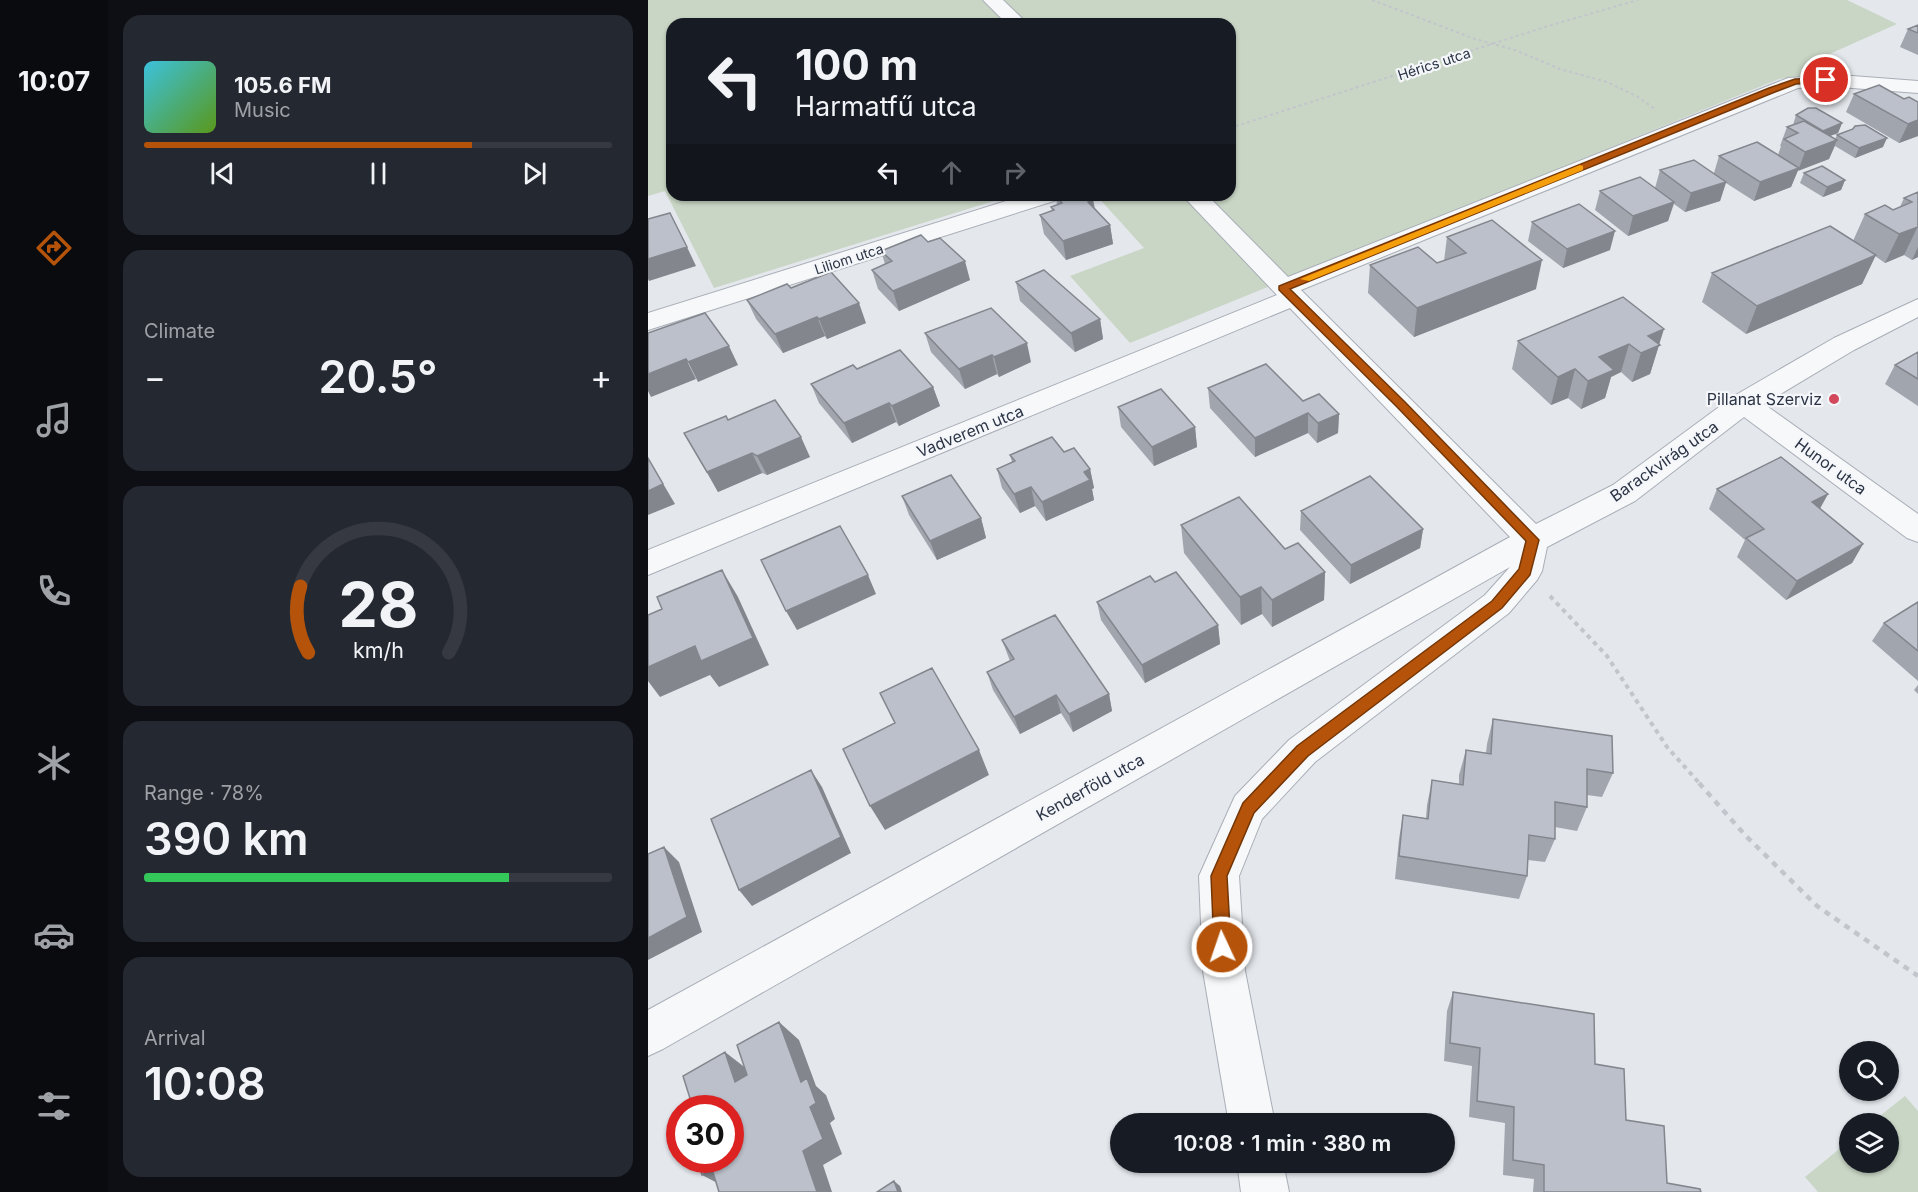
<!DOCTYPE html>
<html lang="en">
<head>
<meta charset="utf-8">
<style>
	:root { --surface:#171b24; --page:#242831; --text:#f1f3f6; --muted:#9ea1a6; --line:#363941; --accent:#b45309 }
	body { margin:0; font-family:Inter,sans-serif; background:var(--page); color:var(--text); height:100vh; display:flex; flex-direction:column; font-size:22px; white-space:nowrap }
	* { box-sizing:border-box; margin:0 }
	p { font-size:20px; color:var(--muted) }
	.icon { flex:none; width:33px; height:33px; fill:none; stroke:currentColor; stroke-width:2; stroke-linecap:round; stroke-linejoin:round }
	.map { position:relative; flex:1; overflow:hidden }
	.panel { display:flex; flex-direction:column; gap:15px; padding:15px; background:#0d0f14; width:540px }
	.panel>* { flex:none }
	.top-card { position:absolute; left:18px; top:18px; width:570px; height:183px; border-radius:18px; box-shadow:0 2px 4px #0004; background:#171b24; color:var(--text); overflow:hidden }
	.tools { position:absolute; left:1191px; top:1041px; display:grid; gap:12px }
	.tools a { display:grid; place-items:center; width:60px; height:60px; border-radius:50%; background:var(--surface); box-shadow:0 2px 4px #0004; font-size:30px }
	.speed { position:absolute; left:18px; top:1095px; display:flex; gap:12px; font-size:30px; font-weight:700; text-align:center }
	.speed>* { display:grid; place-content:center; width:78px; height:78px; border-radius:50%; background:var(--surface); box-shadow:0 2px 4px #0004; line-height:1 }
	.speed .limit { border:9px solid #d22; background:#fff; color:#111 }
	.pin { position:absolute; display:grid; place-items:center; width:51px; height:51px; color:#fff; margin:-26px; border:3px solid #fff; border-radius:50%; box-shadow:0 2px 6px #0007 }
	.me { position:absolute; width:66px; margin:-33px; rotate:357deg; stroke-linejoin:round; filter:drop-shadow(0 0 4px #0008) }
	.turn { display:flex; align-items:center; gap:21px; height:126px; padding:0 30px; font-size:27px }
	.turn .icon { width:78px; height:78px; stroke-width:2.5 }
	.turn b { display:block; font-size:42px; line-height:51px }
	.lanes { display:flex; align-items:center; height:57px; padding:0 30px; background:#0003; justify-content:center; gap:30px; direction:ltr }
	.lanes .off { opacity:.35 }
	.big { font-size:45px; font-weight:600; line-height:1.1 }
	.panel .card { flex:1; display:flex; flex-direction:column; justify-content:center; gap:9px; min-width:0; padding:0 21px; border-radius:18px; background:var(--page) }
	.panel .dial { align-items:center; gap:0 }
	.dial svg { height:156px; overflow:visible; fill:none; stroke:var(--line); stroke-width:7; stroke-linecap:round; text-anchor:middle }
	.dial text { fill:var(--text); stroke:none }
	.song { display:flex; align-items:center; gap:18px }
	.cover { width:72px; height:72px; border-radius:9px; background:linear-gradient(135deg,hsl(190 70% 55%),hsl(90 70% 35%)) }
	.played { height:6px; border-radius:3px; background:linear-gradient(90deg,var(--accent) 70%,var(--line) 70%) }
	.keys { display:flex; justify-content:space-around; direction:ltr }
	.heat { display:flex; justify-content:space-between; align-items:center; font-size:33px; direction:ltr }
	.charge { height:9px; border-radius:4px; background:linear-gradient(90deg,#34c759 78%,var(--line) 0) }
	.trip { position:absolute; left:462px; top:1113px; width:345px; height:60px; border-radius:30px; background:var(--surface); box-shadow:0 2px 4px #0004; font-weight:600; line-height:60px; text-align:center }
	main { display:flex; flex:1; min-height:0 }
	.dock { display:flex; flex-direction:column; width:108px; justify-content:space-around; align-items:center; background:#090b0e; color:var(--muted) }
	.dock .icon { width:42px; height:42px }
	.dock .active { color:var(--accent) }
	.dock b { font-size:27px; color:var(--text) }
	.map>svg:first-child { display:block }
</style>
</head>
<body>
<main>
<nav class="dock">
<b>10:07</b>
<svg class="icon active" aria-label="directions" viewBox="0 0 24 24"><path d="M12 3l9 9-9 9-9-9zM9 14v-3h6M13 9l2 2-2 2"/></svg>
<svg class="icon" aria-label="music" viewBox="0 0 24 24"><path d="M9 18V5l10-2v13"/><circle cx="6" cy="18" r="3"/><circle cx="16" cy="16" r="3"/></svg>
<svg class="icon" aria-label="phone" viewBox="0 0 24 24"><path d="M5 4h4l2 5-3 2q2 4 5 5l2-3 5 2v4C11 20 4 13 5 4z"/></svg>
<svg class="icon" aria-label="climate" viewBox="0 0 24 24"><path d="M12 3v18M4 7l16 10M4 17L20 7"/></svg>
<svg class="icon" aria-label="car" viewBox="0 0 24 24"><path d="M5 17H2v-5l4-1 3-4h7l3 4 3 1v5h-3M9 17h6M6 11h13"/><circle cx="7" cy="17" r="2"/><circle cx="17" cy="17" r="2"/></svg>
<svg class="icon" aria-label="filters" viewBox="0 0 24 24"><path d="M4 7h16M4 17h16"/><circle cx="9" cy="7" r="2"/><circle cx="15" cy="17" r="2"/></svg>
</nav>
<section class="panel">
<div class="card">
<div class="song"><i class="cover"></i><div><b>105.6 FM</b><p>Music</p></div></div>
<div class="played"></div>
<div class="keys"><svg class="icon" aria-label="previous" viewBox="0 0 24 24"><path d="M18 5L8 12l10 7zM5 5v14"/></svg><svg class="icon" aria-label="pause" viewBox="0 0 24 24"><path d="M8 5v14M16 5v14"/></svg><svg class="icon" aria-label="next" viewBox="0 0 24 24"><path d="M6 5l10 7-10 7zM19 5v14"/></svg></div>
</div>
<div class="card"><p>Climate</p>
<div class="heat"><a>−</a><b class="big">20.5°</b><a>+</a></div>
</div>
<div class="card dial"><svg viewBox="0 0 100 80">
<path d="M14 69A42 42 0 1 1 86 69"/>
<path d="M14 69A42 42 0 0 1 10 35" stroke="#b45309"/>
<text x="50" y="56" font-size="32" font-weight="700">28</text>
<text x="50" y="72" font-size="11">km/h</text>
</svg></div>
<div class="card"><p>Range · 78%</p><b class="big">390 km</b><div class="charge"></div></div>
<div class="card"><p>Arrival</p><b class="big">10:08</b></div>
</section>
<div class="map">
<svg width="1270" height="1192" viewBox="0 0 1270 1192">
	<rect width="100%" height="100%" fill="#e4e7ec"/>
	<path fill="#c9d6c5" d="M0,0H1199L1249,24L1177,56L1174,73L1131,79L482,343L422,276L496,248L448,195H582V24H24V195H365L66,288L17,191L0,196Z
		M1257,1096L1270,1111V1192H1170L1157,1177L1201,1141L1202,1162H1240V1124L1223,1123Z"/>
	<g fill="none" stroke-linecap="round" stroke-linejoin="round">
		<defs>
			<path id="minor" d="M335,0H355L380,24H359Z
				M1191,75L1270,81V93L1191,87L1150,88L653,290L888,524L965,485L1086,396L1186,338L1270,299V317L1206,350L1116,404L1270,514V542L1259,538L1096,417L987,501L899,547L894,571L889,580L861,613L667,762L614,819L591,876L597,971L627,1124H581L555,971L551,876L587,796L641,740L837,595L862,567L15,1049L0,1056V1010L862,537L642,308L0,575V550L629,295L534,195H559L640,277L1140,78Z
				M377,195H413L409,200L0,330V313Z
				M589,1162H635L641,1192H593Z"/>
		</defs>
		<use href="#minor" stroke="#a9aeb7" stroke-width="2"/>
		<path stroke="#c2c5cb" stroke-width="2" stroke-dasharray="3 3" stroke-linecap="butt" d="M724,0L827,39L867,50L912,69L959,82L990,97L1007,109
			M582,128L900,26L990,0"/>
		<path stroke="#c2c5cb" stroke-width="4" stroke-dasharray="4.5 4.5" stroke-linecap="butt" d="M902,596L959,656L1019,747L1053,785"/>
		<path stroke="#c2c5cb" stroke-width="4.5" stroke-dasharray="6 6" stroke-linecap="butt" d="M1051,783L1098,836L1169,906L1270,976"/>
		<use href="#minor" fill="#f7f8fa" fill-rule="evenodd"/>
	</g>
	<path fill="#a1a5ae" d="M1270,25V55L1252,47L1260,29Z
		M1206,94L1256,99L1270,102V136L1251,143L1198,112Z
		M1148,115L1194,123L1190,133L1182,136L1187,139L1189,135L1235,147L1207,158L1187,146L1181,159L1150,170L1143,187L1106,201L1078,183L1072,201L1037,212L1026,204L1020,221L980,236L947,210L952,191L1007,188L1012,170L1066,173L1071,156L1130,155L1133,146H1132L1139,127L1145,125Z
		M1156,173L1197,180L1193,190L1175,197L1152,183Z
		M1270,192V257L1264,260L1256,255L1237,263L1227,256L1214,284L1098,334L1054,302L1064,273L1205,241L1217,214L1245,210L1252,207L1256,198Z
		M408,196L445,200L447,208L462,225L465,244L418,260L396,234L392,215L404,211L403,207L409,205Z
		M884,222L962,250L915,268L880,241Z
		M799,237L888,289L766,337L720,293L722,265L789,263L796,261Z
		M233,251L322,280L251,311L230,289L224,270L237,264Z
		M368,282L452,319L455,339L427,352L372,301Z
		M143,288L218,323L179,339L177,336L135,353L108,319L99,300Z
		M277,333L383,362L351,377L349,374L317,389L283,352Z
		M870,341L1011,345L1002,374L984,382L973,372L963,377L957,398L933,409L920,398L903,405L864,369Z
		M1270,352V406L1237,384L1247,365Z
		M209,369L285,387L292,406L251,426L248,422L204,443L171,403L163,384Z
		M560,388L655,401L691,414L690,433L669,443L660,433L607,457L562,408Z
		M470,407L547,427L549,447L506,466L473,427Z
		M80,420L162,457L119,475L114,473L70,492L36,433Z
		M416,452L442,469L446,488L444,489L446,500L398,521L387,506L372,513L354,488L349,469L364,462L362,455Z
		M1069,489L1180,494L1172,509L1215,544L1204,563L1138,600L1089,557L1097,540L1061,509Z
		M254,496L333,518L338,538L289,560L261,515Z
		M653,511L775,529L772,548L702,584L652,530Z
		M533,525L637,549L677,572L676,600L624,627L614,614L593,625L536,553Z
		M507,582L570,625L572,644L497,683L453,620L449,602Z
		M1270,602V681L1224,641L1236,623Z
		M354,640L461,694L464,711L425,732L413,713L372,734L345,690L339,672L362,661Z
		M1270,685V694L1266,690Z
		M845,719L965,773L954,797L939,795V807L929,831L907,827V839L897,862L880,860L879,876L871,899L747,879L751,839L755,815L778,818L779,805L784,780L811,784V775L818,750L838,753L839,744Z
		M805,992L947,1064L978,1120L1019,1183L1053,1192H885L886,1179L855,1175L857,1123L821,1117L824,1066L796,1061L799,1011Z"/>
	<path fill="#83868d" d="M1270,120V136L1251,143L1260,124Z
		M1194,123L1190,133L1171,140L1175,131Z
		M1239,138L1235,147L1207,158L1211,148Z
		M1189,140L1181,159L1150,171L1157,152Z
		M1151,168L1143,187L1106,201L1112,182Z
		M1197,180L1193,190L1175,197L1179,187Z
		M1078,182L1072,201L1037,212L1043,193Z
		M445,200L448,219L440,202Z
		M1026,202L1020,221L980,236L985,216Z
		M462,225L465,244L418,260L415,241Z
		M1270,226L1256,255L1237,263L1251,234Z
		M967,231L962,250L915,268L919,249Z
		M39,247L48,266L1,281L0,279V259Z
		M1270,247V257L1264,260Z
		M1228,255L1214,284L1098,334L1109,306Z
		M894,260L888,289L766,337L769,308Z
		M317,261L322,280L251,311L245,291Z
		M211,303L218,323L179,339L171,319Z
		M169,317L177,336L135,353L127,334Z
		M452,319L455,339L427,352L423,333Z
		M1016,329L1002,374L984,382L993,353L1000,336Z
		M379,343L383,362L351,377L346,357Z
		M981,344L973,372L963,377L957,398L933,409L940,381L951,357Z
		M81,346L90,365L50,382L40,362Z
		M344,355L349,374L317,389L311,369Z
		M38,359L48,379L3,397L0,391V374Z
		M927,369L920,398L903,405L910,377Z
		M285,387L292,406L251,426L244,406Z
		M241,403L248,422L204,443L196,423Z
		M660,413V433L607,457V438Z
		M691,414L690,433L669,443L670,423Z
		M547,427L549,447L506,466L504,447Z
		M153,437L162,457L119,475L109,456Z
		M104,453L114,473L70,492L59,472Z
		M0,458L27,504L0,515Z
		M442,469L446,488L444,489L446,500L398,521L394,502L436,472Z
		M383,487L387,506L372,513L366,494Z
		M1180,494L1169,513L1164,502Z
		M333,518L338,538L289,560L282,541Z
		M775,529L772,548L702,584L703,565Z
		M1215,544L1204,563L1138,600L1149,581Z
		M74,570L90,597L121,665L71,687L62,675L12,697L0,681V667Z
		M677,572L676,600L624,627V600Z
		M220,575L228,594L149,630L138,611Z
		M613,587L614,614L593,625L592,597Z
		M570,625L572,644L497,683L494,665Z
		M461,694L464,711L425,732L421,714Z
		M408,695L413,713L372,734L366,717Z
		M331,750L341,775L237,830L222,806Z
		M163,770L174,787L203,853L104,906L91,890Z
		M16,847L31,862L54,932L0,960V938Z
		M131,1022L151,1040L168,1086L178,1095L187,1119L182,1123L194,1154L175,1165L184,1192H169L155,1151L162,1107Z
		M77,1052L99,1069L109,1099L87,1082Z
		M64,1169L79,1188L54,1175Z
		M246,1181L252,1186L254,1192H250Z"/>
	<path fill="#bbc0ca" stroke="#83868d" stroke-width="1.5" d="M1270,25V33L1260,29Z
		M1231,85L1256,99L1261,97L1270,102V120L1260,124L1206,94Z
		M1160,108H1168L1194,123L1175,131L1148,115Z
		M1156,121L1189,140L1157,152L1136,139L1150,133L1139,127Z
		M1217,125L1239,138L1211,148L1189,135L1205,129L1207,126Z
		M1109,142L1151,168L1112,182L1071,156Z
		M1046,160L1078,182L1043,193L1012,170Z
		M1174,166L1197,180L1179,187L1156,173Z
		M992,177L1026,202L985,216L952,191Z
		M1270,192V227L1251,234L1217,214L1237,205L1245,210L1264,202L1256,198Z
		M411,195H441L445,200L440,202L462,225L415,241L392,215L406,210L403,207L414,203L408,196Z
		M931,204L967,231L919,249L884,222Z
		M22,213L39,247L0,259V219Z
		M844,220L894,260L769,308L722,265L770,247L789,263L818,253L799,237Z
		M1182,226L1228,255L1109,306L1064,273Z
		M273,235L280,242L292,238L317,261L245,291L224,270L244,261L233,251Z
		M396,270L452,319L423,333L368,282Z
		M183,272L211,303L171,319L169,317L127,334L99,300L139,284L143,288Z
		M975,297L1016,329L1000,336L1012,345L993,353L981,344L951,357L966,370L940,381L927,369L910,377L870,341Z
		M343,308L379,343L346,357L344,355L311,369L277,333Z
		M57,313L81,346L40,362L38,359L0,374V333Z
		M252,350L285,387L244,406L241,403L196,423L163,384L205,365L209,369Z
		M1270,352V379L1247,365Z
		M618,364L655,401L671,394L691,414L670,423L660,413L607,438L560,388Z
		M513,389L547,427L504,447L470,407Z
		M127,400L153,437L109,456L104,453L59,472L36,433L78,416L80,420Z
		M404,437L416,452L426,448L442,469L436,472L442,480L394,502L383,487L366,494L349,469L367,461L362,455Z
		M1133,457L1180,494L1164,502L1215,544L1149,581L1098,538L1116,529L1069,489Z
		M0,458L15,484L0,491Z
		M303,475L333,518L282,541L254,496Z
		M722,476L775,529L703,565L653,511Z
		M591,497L637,549L650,543L677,572L624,600L613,587L592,597L533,525Z
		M192,526L220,575L138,611L113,560Z
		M74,570L105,638L53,661L47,646L0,667V615L14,609L9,597Z
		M528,572L570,625L494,665L449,602L502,576L507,582Z
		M1270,602V651L1236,623Z
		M407,615L461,694L421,714L408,695L366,717L339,672L366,659L354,640Z
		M284,668L331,750L222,806L195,749L247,723L232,693Z
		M845,719L964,736L965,773L939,769V807L907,802V839L881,835L879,876L751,856L755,815L780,819L784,780L815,785L818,750L843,754Z
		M163,770L193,837L91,890L63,819Z
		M16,847L39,917L0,938V854Z
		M805,992L946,1014L947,1064L976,1069L978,1120L1016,1126L1019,1183L1052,1189L1053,1192H896V1165L865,1160L866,1107L829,1101L832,1048L802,1043Z
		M131,1022L153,1082L159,1078L168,1103L162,1107L175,1139L155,1151L169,1192H71L64,1169L54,1175L49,1160H82V1108H45L35,1076L77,1052L87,1082L99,1075L89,1045Z
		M246,1181L250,1192H229Z"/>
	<path fill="#b45309" stroke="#753606" stroke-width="1.5" d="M1178,78L1182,80L1181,82L1148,84L1127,92L642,289L757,402L891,540L882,575L854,608L660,756L606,813L579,876L583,947L580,953L574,955L568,953L566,947L563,876L595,803L649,746L844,601L871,569L878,541L749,407L631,290V286L1121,88L1147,79Z"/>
	<path fill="#f59e0b" d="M932,165L935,166V170L661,281L652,279Z"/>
	<circle fill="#d1495b" stroke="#f4f6f9" stroke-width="2" cx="1186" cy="399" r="6"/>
	<g text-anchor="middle" stroke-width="4.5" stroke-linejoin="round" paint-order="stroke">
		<g font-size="14" fill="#2b3445" stroke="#f4f6f9">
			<text transform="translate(786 64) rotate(-18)" y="5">Hérics utca</text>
			<text transform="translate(201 259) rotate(-18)" y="5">Liliom utca</text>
		</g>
		<g font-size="16" fill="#2b3445" stroke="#f4f6f9" text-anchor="end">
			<text x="1174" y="405">Pillanat Szerviz</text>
		</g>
		<g font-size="16" fill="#2b3445" stroke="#f4f6f9">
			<text transform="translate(322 431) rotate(-22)" y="6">Vadverem utca</text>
			<text transform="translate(1016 461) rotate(-35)" y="6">Barackvirág utca</text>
			<text transform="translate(1183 466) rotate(36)" y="6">Hunor utca</text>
			<text transform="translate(442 787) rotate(-29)" y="6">Kenderföld utca</text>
		</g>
	</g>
</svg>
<div class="tools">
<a><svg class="icon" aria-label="search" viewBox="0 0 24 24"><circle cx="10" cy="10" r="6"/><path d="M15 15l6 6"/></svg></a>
<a><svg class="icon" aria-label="layers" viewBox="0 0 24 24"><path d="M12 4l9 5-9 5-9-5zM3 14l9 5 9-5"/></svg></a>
</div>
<div class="speed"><div class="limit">30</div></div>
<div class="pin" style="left:1178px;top:80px;background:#d93025"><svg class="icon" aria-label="arrive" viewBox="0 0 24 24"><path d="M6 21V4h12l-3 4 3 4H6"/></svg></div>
<svg class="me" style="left:574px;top:947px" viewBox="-20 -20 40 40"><circle r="17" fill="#b45309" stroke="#fff" stroke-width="3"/><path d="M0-11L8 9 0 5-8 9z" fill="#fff"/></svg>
<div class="trip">10:08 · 1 min · 380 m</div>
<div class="top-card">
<div class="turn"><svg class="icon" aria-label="left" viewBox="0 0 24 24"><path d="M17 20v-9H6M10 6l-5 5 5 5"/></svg><div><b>100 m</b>Harmatfű utca</div></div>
<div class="lanes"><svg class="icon" aria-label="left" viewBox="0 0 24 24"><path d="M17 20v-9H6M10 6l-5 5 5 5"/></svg><svg class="icon off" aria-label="ahead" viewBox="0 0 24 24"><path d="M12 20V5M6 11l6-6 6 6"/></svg><svg class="icon off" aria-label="right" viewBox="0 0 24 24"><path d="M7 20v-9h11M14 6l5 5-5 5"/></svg></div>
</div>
</div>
</main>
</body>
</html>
